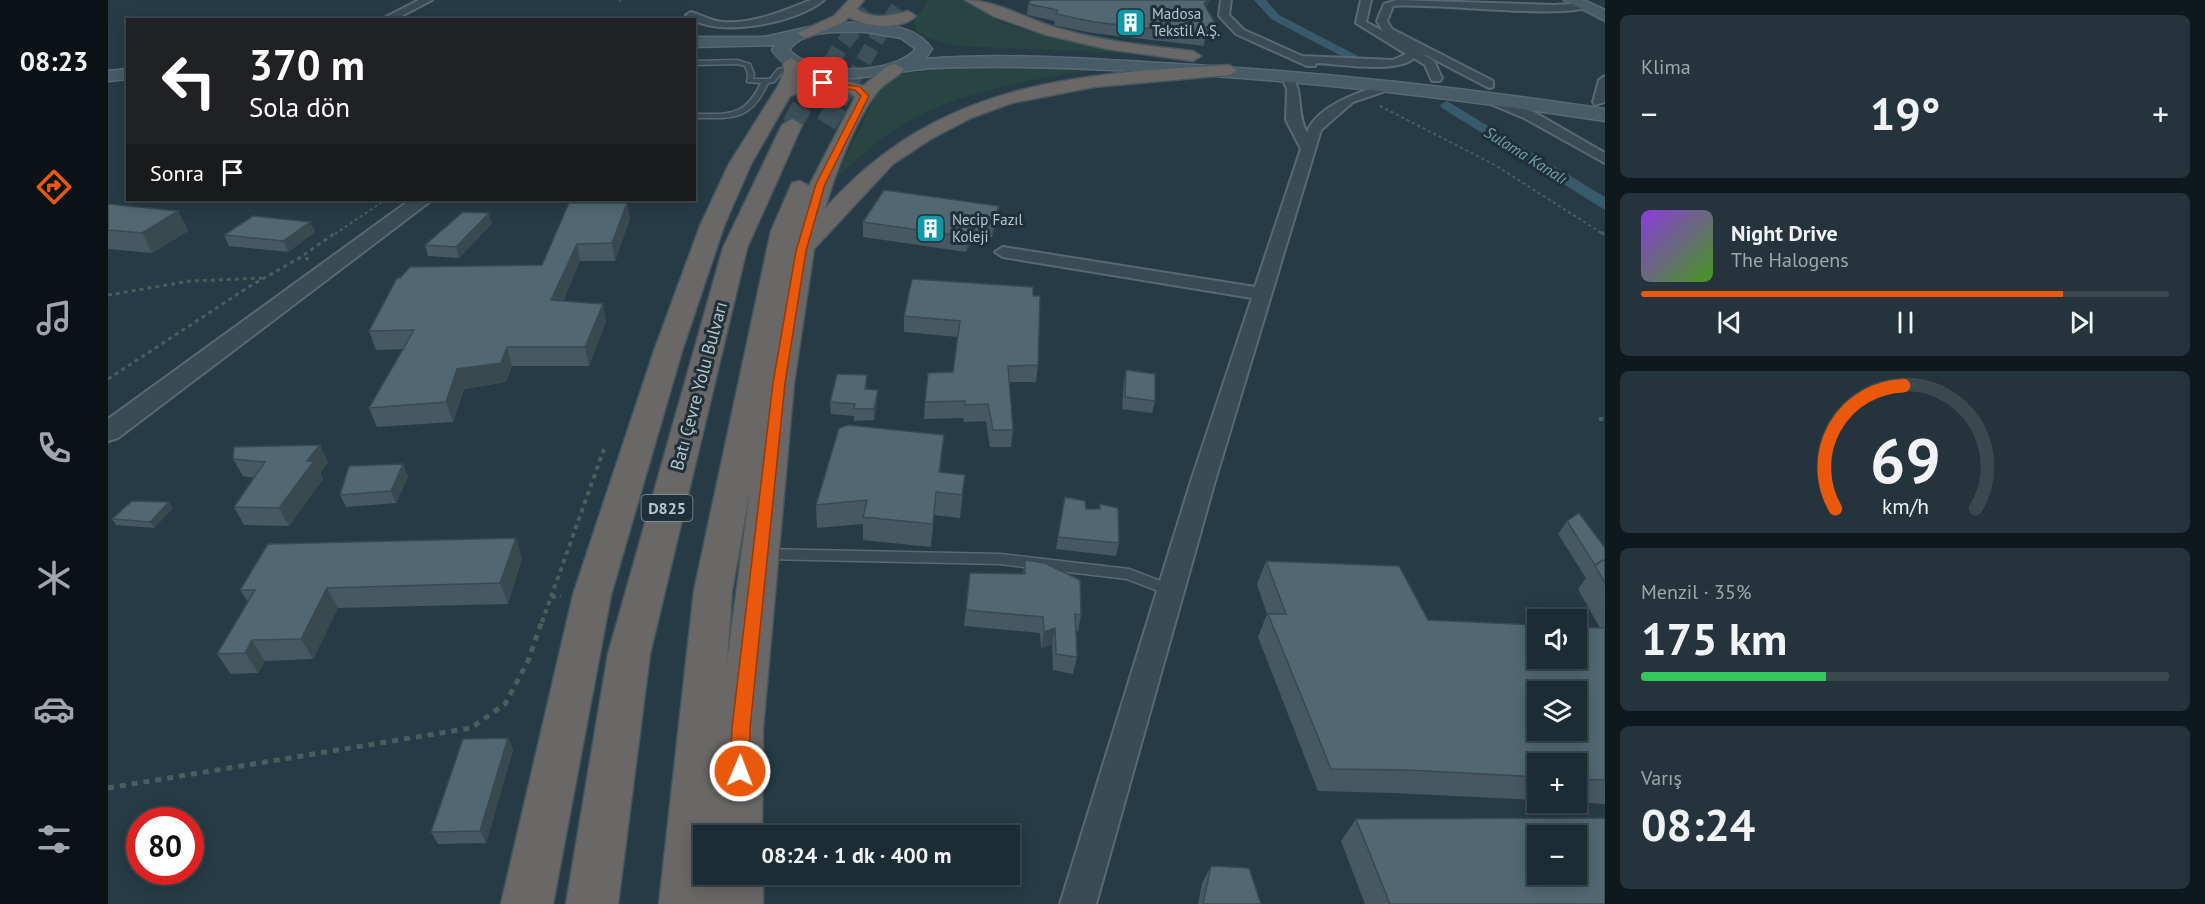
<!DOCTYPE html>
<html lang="tr">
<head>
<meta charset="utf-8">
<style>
	:root { --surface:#1c2c34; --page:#25343c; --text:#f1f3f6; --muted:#a0a7ac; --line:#3a484f; --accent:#ea580c }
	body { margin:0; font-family:"PT Sans",sans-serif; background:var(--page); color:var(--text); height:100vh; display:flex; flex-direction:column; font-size:22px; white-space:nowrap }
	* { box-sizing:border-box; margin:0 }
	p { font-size:20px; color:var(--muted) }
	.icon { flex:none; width:33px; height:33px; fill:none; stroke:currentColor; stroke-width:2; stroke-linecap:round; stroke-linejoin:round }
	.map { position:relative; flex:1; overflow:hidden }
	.side { display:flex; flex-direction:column; gap:15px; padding:15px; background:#0f181d; width:600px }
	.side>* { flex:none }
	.hud { position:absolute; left:18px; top:18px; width:570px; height:183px; border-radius:0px; box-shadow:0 3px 15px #0003,0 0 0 2px var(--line); background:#202124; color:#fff; overflow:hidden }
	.controls { position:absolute; left:1419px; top:609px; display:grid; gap:12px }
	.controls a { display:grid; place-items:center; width:60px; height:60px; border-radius:0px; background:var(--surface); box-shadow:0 3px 15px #0003,0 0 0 2px var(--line); font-size:30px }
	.speed { position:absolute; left:18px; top:807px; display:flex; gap:12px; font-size:30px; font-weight:700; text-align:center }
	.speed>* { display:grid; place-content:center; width:78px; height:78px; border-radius:50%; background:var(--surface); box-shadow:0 3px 15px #0003,0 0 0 2px var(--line); line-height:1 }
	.speed .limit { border:9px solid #d22; background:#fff; color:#111 }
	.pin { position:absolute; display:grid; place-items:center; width:51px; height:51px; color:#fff; margin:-26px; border-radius:12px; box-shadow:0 3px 9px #0006 }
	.me { position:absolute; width:66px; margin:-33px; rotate:1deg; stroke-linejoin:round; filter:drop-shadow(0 0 4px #0008) }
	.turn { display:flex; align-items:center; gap:21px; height:126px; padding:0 24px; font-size:27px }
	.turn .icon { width:78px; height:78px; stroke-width:2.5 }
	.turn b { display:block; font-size:42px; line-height:51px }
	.then { display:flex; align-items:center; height:57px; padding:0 24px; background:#0003; gap:12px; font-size:22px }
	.big { font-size:45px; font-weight:800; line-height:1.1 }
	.side .widget { flex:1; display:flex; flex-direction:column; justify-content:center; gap:9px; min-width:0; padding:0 21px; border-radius:9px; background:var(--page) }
	.side .dial { align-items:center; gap:0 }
	.dial svg { height:156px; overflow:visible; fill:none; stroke:var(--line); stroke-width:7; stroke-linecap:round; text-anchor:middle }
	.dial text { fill:var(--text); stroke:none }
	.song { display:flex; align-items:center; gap:18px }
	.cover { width:72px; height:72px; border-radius:9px; background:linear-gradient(135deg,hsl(270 70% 55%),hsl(100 70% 35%)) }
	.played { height:6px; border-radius:3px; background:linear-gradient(90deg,var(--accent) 80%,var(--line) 80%) }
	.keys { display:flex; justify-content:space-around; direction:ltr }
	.heat { display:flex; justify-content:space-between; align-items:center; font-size:33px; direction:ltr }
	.charge { height:9px; border-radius:4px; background:linear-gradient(90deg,#34c759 35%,var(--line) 0) }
	.trip { position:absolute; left:585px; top:825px; width:327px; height:60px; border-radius:0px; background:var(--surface); box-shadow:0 3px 15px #0003,0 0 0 2px var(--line); font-weight:800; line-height:60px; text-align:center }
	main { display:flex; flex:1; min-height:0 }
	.tabs { display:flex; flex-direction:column; width:108px; justify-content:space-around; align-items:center; background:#0b1215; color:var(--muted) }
	.tabs .icon { width:42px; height:42px }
	.tabs .current { color:var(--accent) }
	.tabs b { font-size:27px; color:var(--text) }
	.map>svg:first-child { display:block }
</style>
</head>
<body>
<main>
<nav class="tabs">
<b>08:23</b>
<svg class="icon current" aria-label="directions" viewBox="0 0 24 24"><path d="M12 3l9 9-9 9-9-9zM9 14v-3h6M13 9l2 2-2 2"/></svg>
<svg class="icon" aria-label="music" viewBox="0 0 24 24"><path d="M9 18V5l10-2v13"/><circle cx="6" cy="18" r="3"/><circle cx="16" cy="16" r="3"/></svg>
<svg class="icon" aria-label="phone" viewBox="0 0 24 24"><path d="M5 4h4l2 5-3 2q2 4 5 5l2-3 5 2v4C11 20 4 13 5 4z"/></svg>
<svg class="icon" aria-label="climate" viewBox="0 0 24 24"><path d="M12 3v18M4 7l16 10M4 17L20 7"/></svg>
<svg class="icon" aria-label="car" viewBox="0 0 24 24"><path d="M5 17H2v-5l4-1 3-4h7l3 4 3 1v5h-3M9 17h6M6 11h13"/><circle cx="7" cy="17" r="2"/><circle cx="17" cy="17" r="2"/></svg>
<svg class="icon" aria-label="filters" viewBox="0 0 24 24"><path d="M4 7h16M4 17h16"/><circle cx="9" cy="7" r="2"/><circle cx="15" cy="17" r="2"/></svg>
</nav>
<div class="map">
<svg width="1497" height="904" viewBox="0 0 1497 904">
	<rect width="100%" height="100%" fill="#263b45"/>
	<path fill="#284541" d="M820,0H854L893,22L941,38L1017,53L847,46L818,37L809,31L806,22Z
		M855,66L979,71C910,82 838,94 780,134C761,147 745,164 727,179L775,81L786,75Z"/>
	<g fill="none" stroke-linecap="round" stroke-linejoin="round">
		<path fill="#385b6c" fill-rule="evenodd" d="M1146,0H1158L1171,15L1250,56L1244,60L1239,59L1163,19Z
			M1339,101L1497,197V210L1334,108L1332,105Z"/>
		<path stroke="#3c5059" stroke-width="16" stroke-dasharray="16 8" stroke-linecap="butt" d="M696,103L732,48L765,5
			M731,103L769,38L793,4"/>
		<path stroke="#3c5059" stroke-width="21" stroke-dasharray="21 10" stroke-linecap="butt" d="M718,124L732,101
			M684,125L697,101"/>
		<defs>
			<path id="service" d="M629,60L642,64L646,74L645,79H662L670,69L684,66L687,68L674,72L666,82L660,83C642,122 625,118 586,118V114C621,114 637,117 653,83L639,82L640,74L637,66L629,64L586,65V61Z
				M656,549L892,554L1021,569L1068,587L1070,591L1068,595L1063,596L1019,579L892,564L656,559L651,557L649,554L651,551Z"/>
			<path id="minor" d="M311,0H324L286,20H272Z
				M703,0H716C689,23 606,40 578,15L583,12C594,15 603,21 615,22C645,24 675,11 703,0Z
				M1113,0H1123L1121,15L1136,30L1194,56L1285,60L1298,54L1248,23L1253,0H1263L1258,22L1275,31L1269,21L1276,4L1289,0L1446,5L1476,3L1481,6C1463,20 1320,2 1285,6L1279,21L1284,29L1385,81V87L1381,88L1312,52L1326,61L1334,78L1332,81H1324L1317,65L1306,58C1289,74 1232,64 1208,63L1207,66H1199L1128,34L1111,16Z
				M1175,73H1183C1196,94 1188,112 1199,133C1208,104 1259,89 1286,82L1292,86L1245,102L1213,130L1107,481L988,904H952L1083,481L1144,298L895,257L887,252L895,247L1147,287L1193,149L1178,120L1179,89L1173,76Z
				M1497,76V102L1487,105L1485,102L1491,80Z
				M1379,94L1426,112L1497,153V163L1416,118L1375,101L1373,98Z"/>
			<path id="tertiary" d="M302,200H324L10,438L0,441V419Z"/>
			<path id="secondary" d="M1456,0H1475L1497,10V21Z
				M758,22C783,26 809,27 824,49L817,59C889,53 963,58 1035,62C1190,70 1344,86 1497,109V121C1346,98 1195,80 1043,72C986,69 928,66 871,67C847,67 822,67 799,71C756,77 693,92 664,50L667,45L586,47V37H657L710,25ZM758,32L793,38L808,49C785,76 704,76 681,50C696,28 734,32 758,32Z
				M20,69V79L0,81V71Z"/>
			<path id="trunk" d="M741,0H756L749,9C764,20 783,16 800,11L808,16C793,31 757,27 741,17L736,22L703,36L697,38L689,33L726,16Z
				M857,0C888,0 918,19 949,28C993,41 1039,46 1085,51L1093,56L1085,61L999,49L938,35L885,16Z
				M683,58L691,63L694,72L690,82L729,78L755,86L781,65L787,64L796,69C789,78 778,82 771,90C749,115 726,176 717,209C828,83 964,74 1121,65L1130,70L1121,75L986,87L904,103L863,118L823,139L785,164L706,249L686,383L655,728L654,836H596V874H655V904H603L605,877L603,904H551L586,591L663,231L684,183L692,181L701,186L747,97C728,82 703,89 682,96L643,164L616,226L574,351L503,595L445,904H393L465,595L546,351L592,226L621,164L670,86L676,72L675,63ZM642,490L619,662L624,591Z
				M684,119L694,125L639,248L542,654L510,904H458L500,654L615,248L674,125Z"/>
		</defs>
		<use href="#service" stroke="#596971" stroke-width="3"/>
		<use href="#minor" stroke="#596971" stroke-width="4"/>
		<use href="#tertiary" stroke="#596971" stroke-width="4"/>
		<use href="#secondary" stroke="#596971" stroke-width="3"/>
		<use href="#trunk" stroke="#45565e" stroke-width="3"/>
		<path stroke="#46615d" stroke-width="1.5" stroke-dasharray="2 2" stroke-linecap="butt" d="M511,0L513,2"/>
		<path stroke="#46615d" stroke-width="2" stroke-dasharray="3 3" stroke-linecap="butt" d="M1272,106L1387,165L1495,234
			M227,234L277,200"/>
		<path stroke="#46615d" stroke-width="3" stroke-dasharray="4 4" stroke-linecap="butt" d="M1493,232L1497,235
			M201,259L191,258L229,232
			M0,295L82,281L154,278
			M0,379L139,288L191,258"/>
		<path stroke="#46615d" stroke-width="4" stroke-dasharray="4.5 4.5" stroke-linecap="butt" d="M1491,419H1497
			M443,597L496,449
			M434,622L443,597L453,596"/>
		<path stroke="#46615d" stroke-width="5" stroke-dasharray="6 6" stroke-linecap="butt" d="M0,788L363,728L397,704L420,661L434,621"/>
		<use href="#service" fill="#3a4b54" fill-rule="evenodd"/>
		<use href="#minor" fill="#3a4b54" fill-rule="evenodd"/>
		<use href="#tertiary" fill="#3a4b54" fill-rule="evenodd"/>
		<use href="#secondary" fill="#485c67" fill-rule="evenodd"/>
		<use href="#trunk" fill="#696866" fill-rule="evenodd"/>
	</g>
	<path fill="#465962" d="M1102,0L1098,7L1110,28L1107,39L1097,38L1096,46L984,33L950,26L946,25L947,21L919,15L920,4Z
		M519,203L522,219L507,261H472L455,301L495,304L498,322L481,366H404L398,382L356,389L345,422L269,427L261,408L295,349L268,350L261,331L434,265Z
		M0,204L70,211L80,231L44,253L0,249Z
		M889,221L884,237H867L858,252L755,237V222Z
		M202,222L207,232L180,252L121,246L116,235Z
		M384,224L351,258L320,256L317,245Z
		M925,296L930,365L928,382H901L905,430L903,447H882L878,421L856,422L855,418L816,419L817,402L845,372L850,337L796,332V316Z
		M1018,370L1047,401L1044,413L1014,409L1016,381Z
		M759,387V389L769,402L766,420L746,421V416L723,414L722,402Z
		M836,435L832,472L857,475L852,518L826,515L823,547L755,540V524L709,528L708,505Z
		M212,445L220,463L212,473L215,479L181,526L136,525L126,507L146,478L135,476L125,459Z
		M295,464L300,477L288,503L238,507L232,495Z
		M957,497L978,509H991L992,504L1011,543L1008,556L948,549Z
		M65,508L46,528L8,525L4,519Z
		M1459,521L1497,548V804L1468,802V764H1430V800L1285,793L1210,791L1150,637L1159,614L1149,584L1158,561L1320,620L1492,628L1470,589L1478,578L1450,534Z
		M414,558L400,604L230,608L205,659L157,661L150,673L123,674L109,654L140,602L132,590Z
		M917,560L973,615L970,631H968L969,657L965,674L945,670L944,644L933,648L932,633L856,626L862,573L915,574Z
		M400,738L405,750L378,843L330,844L323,832Z
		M1248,819L1497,904H1257L1233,841Z
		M1103,866L1153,904H1090L1094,883Z"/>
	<path fill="#394950" d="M1099,0H1102L1094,14L1096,4Z
		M519,203L522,219L507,261L504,243Z
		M891,206L889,221L884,237L885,222Z
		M70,211L80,231L44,253L34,233Z
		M381,213L384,224L351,258L348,247Z
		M202,222L207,232L180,252L175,241Z
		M868,222L867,237L858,252L859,237Z
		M469,244L472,261L448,318L443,300Z
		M495,304L498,322L481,366L477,347Z
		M399,347L404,366L398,382L356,389L345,422L338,402L349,369Z
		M770,390L769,402L766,420V409Z
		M836,435L834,458L830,494L831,472Z
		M212,445L220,463L212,473L215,479L181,526L171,508L199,461Z
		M295,464L300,477L288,503L283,491Z
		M61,502L65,508L46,528L42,522Z
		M408,538L414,558L400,604L392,583Z
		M219,588L230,608L205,659L193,639Z
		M947,628L944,644L933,648L936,632Z
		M144,640L157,661L150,673L137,653Z
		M400,738L405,750L378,843L372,831Z"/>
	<path fill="#516872" stroke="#394950" stroke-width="1.5" fill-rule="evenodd" d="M923,0H1099L1096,4L1110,28L1095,27L1098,35L986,22L948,14L950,10L920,4Z
		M776,190L891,206L885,222H868L859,237L755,222Z
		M461,203H519L504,243L469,244L443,300L495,304L477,347H399L393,363L349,369L338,402L261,408L306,330L261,331L289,278H292L302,267L434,265Z
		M0,204L70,211L34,233L0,230Z
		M355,212L381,213L348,247L317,245Z
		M145,216L202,222L175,241L116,235Z
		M804,279L925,287V296H932L930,365L900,366L905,430H885L880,404L857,405V401L817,402L820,373L845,372L852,321L796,316Z
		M1018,370L1047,374V401L1017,397Z
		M729,374L759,375L757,389L770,390L766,409H746L747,404L722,402Z
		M740,425L836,435L831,472L857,475L854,495L828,492L825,524L755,517L759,500L708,505L731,428Z
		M212,445L199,461H206L171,508L126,507L157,462L125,459L126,447Z
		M295,464L283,491L232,495L241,466Z
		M957,497L977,501L978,509H992V504L1010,508L1011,543L950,537Z
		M24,501L61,502L42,522L4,519Z
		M1471,513L1497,548V562L1495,560L1487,565L1459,521Z
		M408,538L392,583L219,588L193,639L144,640L137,653L109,654L147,590H132L160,544Z
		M917,560L937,563L972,580L973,615L967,614L969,657L948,654L947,628L936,632L935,617L858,610L862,573L917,574Z
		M1495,560L1497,562V583L1487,566Z
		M1158,561L1291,566L1320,620L1430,625V658H1468V627L1497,628V780L1468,779V764H1430V777L1300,770L1223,769L1160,614H1178ZM1430,692H1468V730H1430Z
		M400,738L372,831L323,832L355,739Z
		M1497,818V904H1282L1248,819ZM1430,836H1468V874H1430Z
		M1103,866L1141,868L1153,904H1095Z"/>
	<path fill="#ea580c" stroke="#983908" stroke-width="1.5" d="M715,81L752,87L761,96L717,184L698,251L677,383L642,728L641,771L639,777L632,780L625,777L622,771L624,728L665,383L688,251L708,184L753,96L747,90L713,85Z"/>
	<defs>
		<symbol id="building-square" viewBox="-11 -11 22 22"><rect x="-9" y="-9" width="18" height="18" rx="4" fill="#0f9aa8" stroke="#1f3039"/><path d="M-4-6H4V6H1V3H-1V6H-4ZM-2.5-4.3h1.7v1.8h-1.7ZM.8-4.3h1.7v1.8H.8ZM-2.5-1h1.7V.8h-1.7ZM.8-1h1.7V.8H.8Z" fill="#fff"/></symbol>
	</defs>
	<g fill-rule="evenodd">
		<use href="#building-square" x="1006" y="6" width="33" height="33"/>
		<use href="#building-square" x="806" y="212" width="33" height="33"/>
	</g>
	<g text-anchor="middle" stroke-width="6" stroke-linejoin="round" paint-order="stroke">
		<g font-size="15" fill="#b8c6cd" stroke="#1f3039" text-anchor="start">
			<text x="1044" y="19">Madosa<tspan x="1044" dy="17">Tekstil A.Ş.</tspan></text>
			<text x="844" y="225">Necip Fazıl<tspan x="844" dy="17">Koleji</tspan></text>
		</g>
		<g font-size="16" font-style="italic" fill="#769fb2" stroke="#1f3039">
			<text transform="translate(1418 155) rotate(32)" y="6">Sulama Kanalı</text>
		</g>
		<rect fill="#1f3039" stroke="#8a99a1" stroke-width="1.5" x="533.5" y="495" width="51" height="26" rx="4.5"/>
		<g font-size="16" font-weight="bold" fill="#b8c6cd">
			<text x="559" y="514">D825</text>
		</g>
		<g font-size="18" fill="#b8c6cd" stroke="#1f3039">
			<text transform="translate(591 386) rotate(-75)" y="6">Batı Çevre Yolu Bulvarı</text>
		</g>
	</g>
</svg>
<div class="controls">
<a><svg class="icon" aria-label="sound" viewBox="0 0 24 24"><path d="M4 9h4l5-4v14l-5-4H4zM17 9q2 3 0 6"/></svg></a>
<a><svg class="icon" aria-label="layers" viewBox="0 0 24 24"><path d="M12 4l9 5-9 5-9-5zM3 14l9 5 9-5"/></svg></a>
<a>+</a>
<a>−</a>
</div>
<div class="speed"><div class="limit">80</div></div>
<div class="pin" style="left:715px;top:83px;background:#d93025"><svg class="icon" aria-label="arrive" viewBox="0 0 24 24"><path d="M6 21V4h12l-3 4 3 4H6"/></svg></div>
<svg class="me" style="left:632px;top:771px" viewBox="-20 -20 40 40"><circle r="17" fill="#ea580c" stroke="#fff" stroke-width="3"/><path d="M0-11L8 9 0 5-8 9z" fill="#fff"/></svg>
<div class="trip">08:24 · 1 dk · 400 m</div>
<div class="hud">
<div class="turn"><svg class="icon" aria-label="left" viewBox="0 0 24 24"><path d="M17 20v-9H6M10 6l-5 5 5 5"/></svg><div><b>370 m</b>Sola dön</div></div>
<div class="then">Sonra<svg class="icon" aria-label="arrive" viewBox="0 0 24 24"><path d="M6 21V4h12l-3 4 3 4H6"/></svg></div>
</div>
</div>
<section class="side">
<div class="widget"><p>Klima</p>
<div class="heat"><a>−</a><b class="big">19°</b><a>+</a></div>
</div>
<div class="widget">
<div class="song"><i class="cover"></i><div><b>Night Drive</b><p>The Halogens</p></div></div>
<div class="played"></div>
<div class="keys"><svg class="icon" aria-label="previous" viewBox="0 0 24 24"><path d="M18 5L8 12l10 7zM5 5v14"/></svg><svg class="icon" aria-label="pause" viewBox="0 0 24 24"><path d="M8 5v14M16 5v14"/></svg><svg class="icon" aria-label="next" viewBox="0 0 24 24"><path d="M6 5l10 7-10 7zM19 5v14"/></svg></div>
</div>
<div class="widget dial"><svg viewBox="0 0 100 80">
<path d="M14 69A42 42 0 1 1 86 69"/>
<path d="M14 69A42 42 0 0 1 49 6" stroke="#ea580c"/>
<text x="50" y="56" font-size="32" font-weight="700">69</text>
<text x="50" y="72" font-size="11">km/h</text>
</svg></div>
<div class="widget"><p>Menzil · 35%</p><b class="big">175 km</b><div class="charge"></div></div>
<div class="widget"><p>Varış</p><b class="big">08:24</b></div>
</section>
</main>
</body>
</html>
